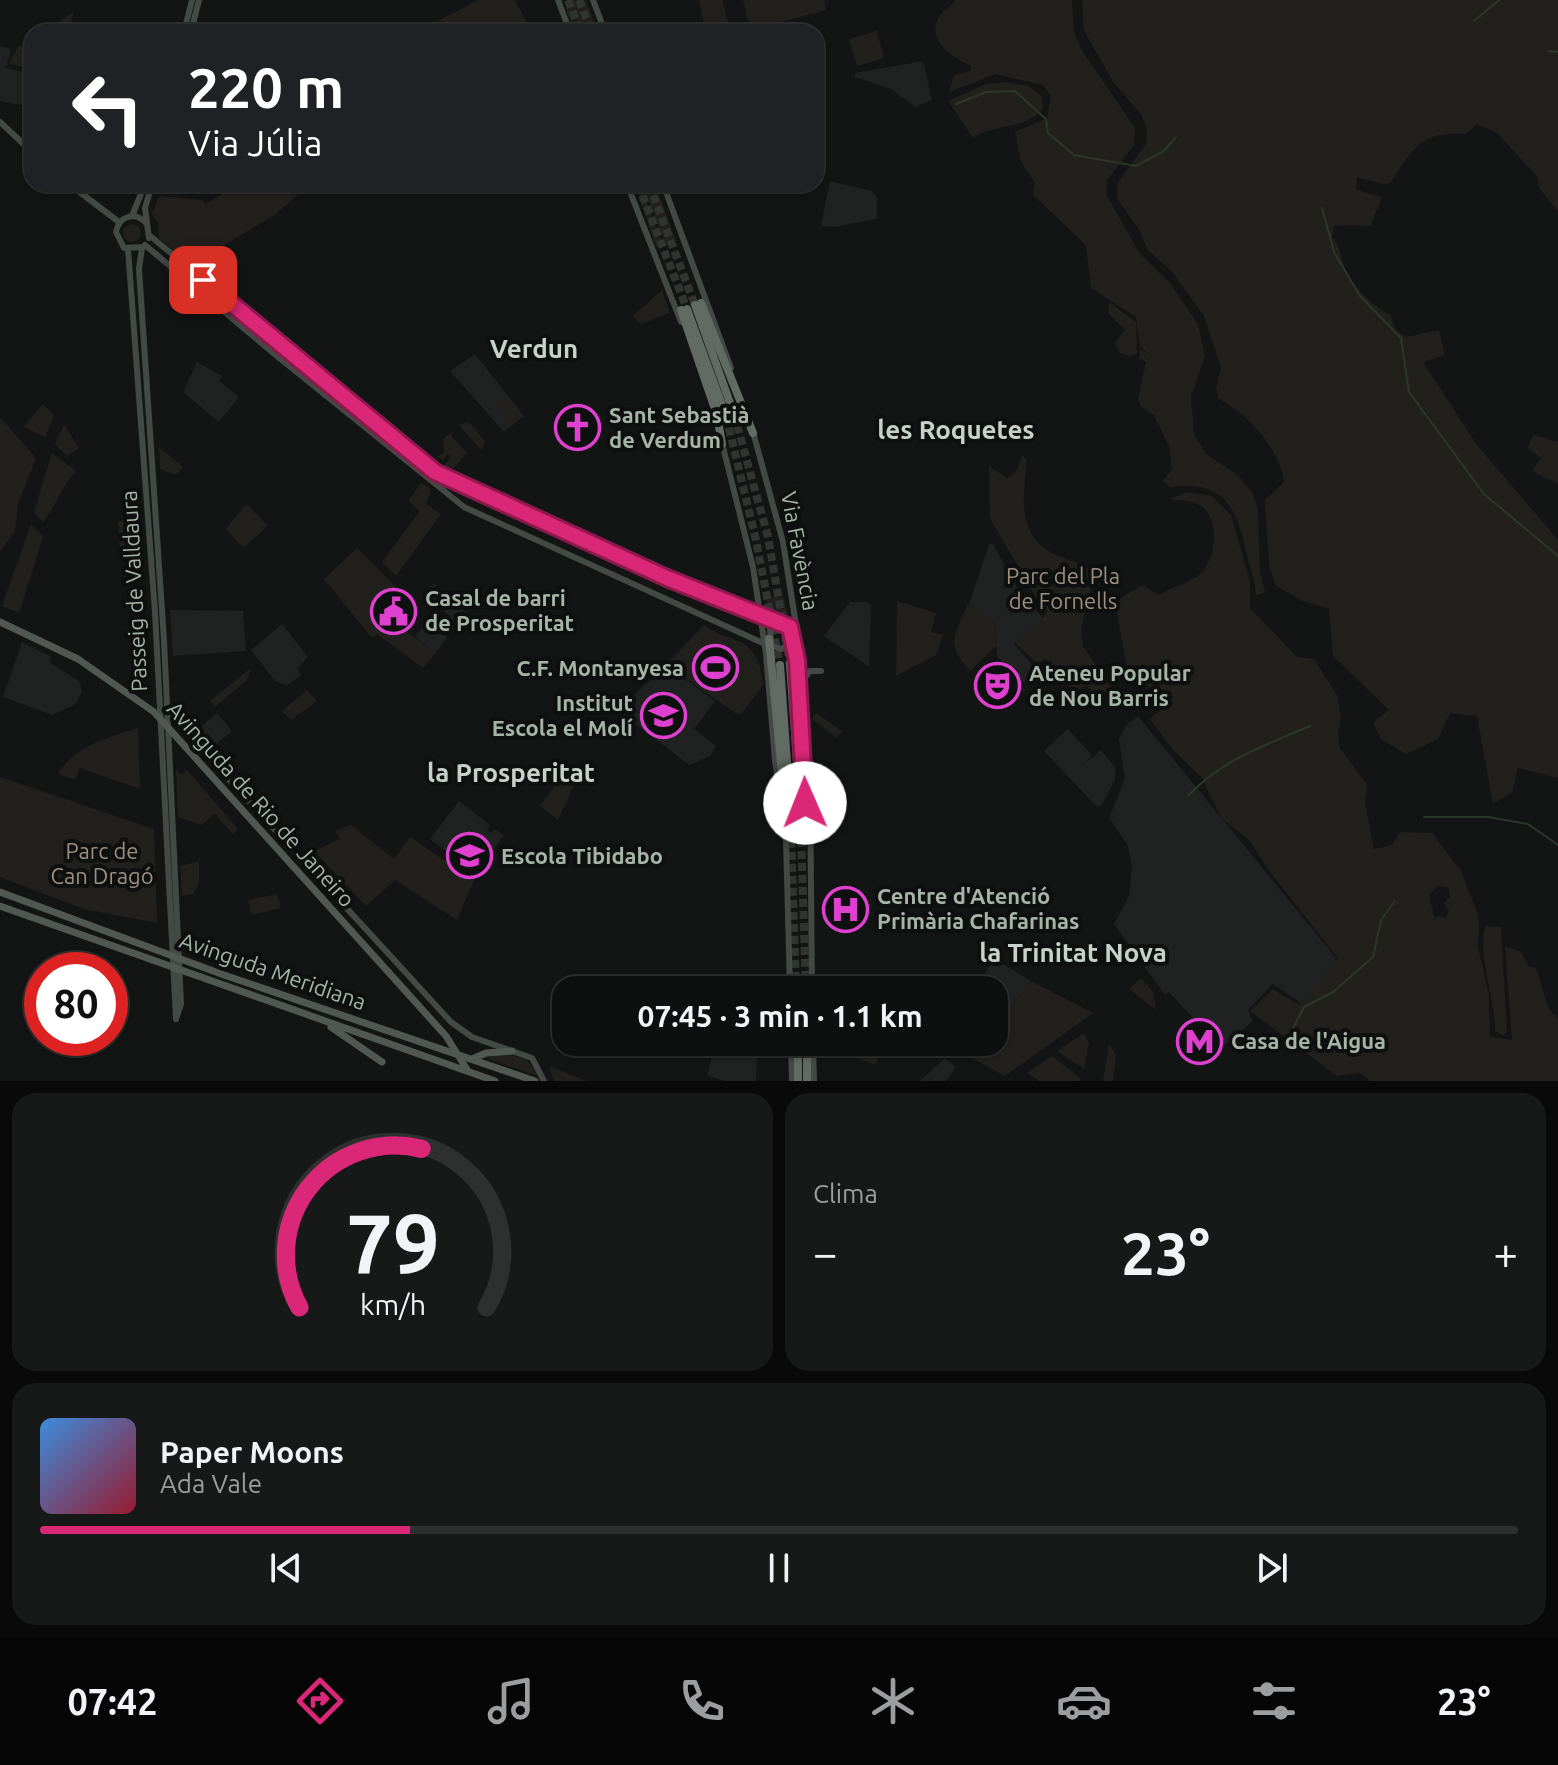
<!DOCTYPE html>
<html lang="es">
<head>
<meta charset="utf-8">
<style>
	:root { --surface:#0e100f; --page:#171918; --text:#f1f3f6; --muted:#9b9d9e; --line:#2e302f; --accent:#db2777 }
	body { margin:0; font-family:Ubuntu,sans-serif; background:var(--page); color:var(--text); height:100vh; display:flex; flex-direction:column; font-size:30px; white-space:nowrap }
	* { box-sizing:border-box; margin:0 }
	p { font-size:26px; color:var(--muted) }
	.icon { flex:none; width:44px; height:44px; fill:none; stroke:currentColor; stroke-width:2; stroke-linecap:round; stroke-linejoin:round }
	.map { position:relative; height:1081px; overflow:hidden }
	.details { display:flex; flex-direction:column; gap:12px; padding:12px; background:#080908; flex:1 }
	.details>* { flex:none }
	.top-card { position:absolute; left:24px; top:24px; width:800px; height:168px; border-radius:24px; box-shadow:0 2px 6px #0004,0 0 0 2px var(--line); background:#202124; color:#fff; overflow:hidden }
	.speed { position:absolute; left:24px; top:952px; display:flex; gap:16px; font-size:40px; font-weight:700; text-align:center }
	.speed>* { display:grid; place-content:center; width:104px; height:104px; border-radius:50%; background:var(--surface); box-shadow:0 2px 6px #0004,0 0 0 2px var(--line); line-height:1 }
	.speed .limit { border:12px solid #d22; background:#fff; color:#111 }
	.pin { position:absolute; display:grid; place-items:center; width:68px; height:68px; color:#fff; margin:-34px; border-radius:16px; box-shadow:0 4px 12px #0006 }
	.me { position:absolute; width:88px; margin:-44px; rotate:359deg; stroke-linejoin:round; filter:drop-shadow(0 0 6px #0008) }
	.turn { display:flex; align-items:center; gap:28px; height:168px; padding:0 32px; font-size:36px }
	.turn .icon { width:104px; height:104px; stroke-width:2.5 }
	.turn b { display:block; font-size:56px; line-height:68px }
	.big { font-size:60px; font-weight:600; line-height:1.1 }
	.details .tile { flex:1; display:flex; flex-direction:column; justify-content:center; gap:12px; min-width:0; padding:0 28px; border-radius:24px; background:var(--page) }
	.details .dial { align-items:center; gap:0 }
	.dial svg { height:208px; overflow:visible; fill:none; stroke:var(--line); stroke-width:7; stroke-linecap:round; text-anchor:middle }
	.dial text { fill:var(--text); stroke:none }
	.song { display:flex; align-items:center; gap:24px }
	.cover { width:96px; height:96px; border-radius:12px; background:linear-gradient(135deg,hsl(210 70% 55%),hsl(350 70% 35%)) }
	.played { height:8px; border-radius:4px; background:linear-gradient(90deg,var(--accent) 25%,var(--line) 25%) }
	.keys { display:flex; justify-content:space-around; direction:ltr }
	.heat { display:flex; justify-content:space-between; align-items:center; font-size:44px; direction:ltr }
	.details .tiles { flex:1; display:grid; gap:12px; grid-template-columns:1fr 1fr }
	.tile:last-child { grid-column:span 2 }
	.trip { position:absolute; left:552px; top:976px; width:456px; height:80px; border-radius:24px; background:var(--surface); box-shadow:0 2px 6px #0004,0 0 0 2px var(--line); font-weight:600; line-height:80px; text-align:center }
	.tabs { display:flex; height:128px; justify-content:space-around; align-items:center; background:#060606; color:var(--muted) }
	.tabs .icon { width:56px; height:56px }
	.tabs .on { color:var(--accent) }
	.tabs b { font-size:36px; color:var(--text) }
	.map>svg:first-child { display:block }
</style>
</head>
<body>
<div class="map">
<svg width="1558" height="1081" viewBox="0 0 1558 1081">
	<rect width="100%" height="100%" fill="#131514"/>
	<path fill="#202221" d="M0,46L11,49L6,68L32,74V107L0,101Z
		M923,61L932,100L915,107L891,89L855,77V73Z
		M830,181L872,191L877,198V219L834,227L821,226Z
		M475,354L524,416L504,432L450,371Z
		M197,362L222,376L219,381L239,397L219,422L183,392Z
		M989,544H993L1017,587L1021,586L1024,591L1022,594L1043,618L1014,644L1038,672L1025,683L997,656L995,623L969,604Z
		M433,584L467,613L453,631L447,626L453,620L425,591Z
		M850,602H867L871,606L869,667L824,636Z
		M170,610L243,611L246,651L173,656Z
		M428,619L447,638L436,653L415,637Z
		M282,624L308,657L297,669L301,675L287,686L275,681L251,650Z
		M22,642L52,657L49,662L79,681L82,691L76,704L52,715L3,697Z
		M666,665L715,701L694,729L716,746L710,756L689,765L618,710Z
		M217,713L232,731L213,747L201,727Z
		M1138,716L1336,958L1304,1005L1273,984L1248,1010L1253,1021L1221,1048L1169,992L1165,995L1114,924L1129,896L1132,864L1127,844L1109,818L1125,778L1119,740L1126,725Z
		M1068,729L1092,755L1083,765L1101,750L1115,767V780L1101,806H1096L1044,751Z
		M459,801L490,825L487,830L491,833L495,829L504,836L475,873L430,839Z
		M830,890L866,903L859,919L831,920Z
		M993,958L1031,981L994,1029V990H977Z
		M110,981L125,991L110,1024Z
		M716,1042H740L757,1049L756,1081H724L707,1075Z
		M950,1042H984L972,1058Z
		M945,1058L956,1067L946,1081H920Z"/>
	<path fill="#22201d" fill-rule="evenodd" d="M479,0H515L528,25L514,32H438L434,23Z
		M570,0H586L598,32H574L566,9L573,7Z
		M699,0H722L728,22L705,28Z
		M743,0H824L826,10L751,30Z
		M956,0H1072L1074,33L1083,52L1135,128L1134,145L1107,180L1106,194L1140,254L1169,282L1198,324L1205,356L1191,397L1194,434L1206,454L1239,476L1252,493L1258,509L1260,571L1265,592L1256,596C1256,582 1251,572 1248,559C1237,511 1229,480 1170,487L1163,481L1172,469L1169,446L1160,427L1154,415L1142,407L1138,399L1146,362L1139,358L1140,349L1153,357L1140,347L1136,317L1091,288L1086,245L1033,195L1035,183L1021,162L1015,132L1047,118L1051,96L1043,85L996,74L949,92L954,75L971,71V66C952,57 922,39 942,13C946,8 952,5 956,0Z
		M1082,0H1558V211L1539,188L1537,176L1497,133L1477,124L1466,134C1420,131 1414,148 1390,183L1382,184L1357,177L1356,189L1382,198L1370,226L1334,225L1332,237C1342,247 1340,259 1346,271C1355,288 1374,308 1391,315L1395,329L1405,337L1439,330L1445,355L1423,362L1477,445L1558,540V778L1518,768L1512,792L1493,804L1477,716L1450,713L1438,739L1406,754L1381,739L1373,722L1389,710L1333,656L1329,609L1303,601L1276,586L1269,565L1265,500L1284,482C1279,447 1248,415 1218,398L1216,387L1221,368L1204,316L1173,273L1148,250L1138,228L1118,200L1117,184L1146,144L1147,130L1141,114L1114,83L1084,31Z
		M74,12L68,32H43Z
		M877,31L884,58L857,66L849,39Z
		M25,44L32,50L28,69L9,63L18,47Z
		M1006,82L1028,86L1041,95L1043,107C1028,131 994,122 973,138L948,101L986,84Z
		M240,184H310L276,214L194,263H188L159,238L158,223L152,214L159,196L203,200L205,204Z
		M635,184H640L663,245L656,247Z
		M642,184H655L676,241L666,245Z
		M123 233a9 9 0 1 1 18 0a9 9 0 1 1-18 0Z
		M662,290L670,313L641,324L633,316Z
		M1109,302L1136,322L1137,353L1131,356L1120,353L1115,343L1125,330L1108,313Z
		M506,395L522,415L511,424L496,404Z
		M43,404L54,416L45,437L24,427Z
		M0,417L36,458L18,504L15,531L0,552Z
		M469,422L485,441L481,450L459,425Z
		M64,424L79,448L67,456L55,444Z
		M452,432V437L467,453L451,471L444,466L451,457L448,454L443,460L437,457L444,452L443,439Z
		M1533,435L1558,442V484L1532,471L1541,458L1528,448Z
		M159,447L183,467L176,475L160,469Z
		M52,453L76,471C61,487 57,505 43,522L34,512Z
		M1023,455L1027,461C1023,497 1016,536 1056,555C1070,562 1086,562 1094,576L1081,630L1083,646L1114,690L1102,700L1085,685L1075,693L1046,659L1038,664L1015,643L1046,615L990,518L989,466L1007,478L1016,472Z
		M421,483L431,489L426,504L441,514L396,576L382,562L420,511L408,501Z
		M1187,492L1212,496L1231,515L1250,581V608L1297,657L1314,659L1337,695L1341,717L1338,734L1340,748L1367,785L1365,804L1374,849L1392,845L1400,832L1432,833L1461,871L1479,917L1478,947L1489,995L1490,1037L1512,1040L1505,946L1521,952L1528,966L1536,968L1549,1010L1558,1018V1081H1370L1361,1073L1337,1076L1250,1011L1273,989L1299,1005C1317,992 1320,971 1338,958L1269,871L1249,840L1221,818L1202,778L1173,750L1150,719L1174,697L1129,678L1115,602L1142,585L1159,595C1171,587 1188,584 1199,575C1216,561 1221,520 1201,506C1192,500 1180,501 1170,499ZM1439,886L1448,887L1450,897L1444,903L1449,911L1446,918L1437,916L1435,920L1429,895Z
		M246,504L268,526L243,548L226,529Z
		M118,521H139L143,548H120Z
		M31,524L43,537L19,613L2,606Z
		M357,548L415,606L399,626L436,653L423,668L377,634L372,638L324,579Z
		M783,596L789,618L775,614L765,599Z
		M897,601L936,613L931,632L943,635L936,655L896,676Z
		M968,603L995,623L996,646L970,671C944,641 955,637 968,603Z
		M704,625C734,646 758,633 763,685L742,713L737,714L666,665Z
		M251,668L247,680L215,707L210,701Z
		M307,690L317,701L291,720L282,711Z
		M816,713L842,731L837,738L812,719Z
		M138,728L140,789L80,768L75,780L58,774C74,746 110,737 138,728Z
		M176,769L181,775L187,770L238,829L233,834L214,813L202,825L178,817Z
		M562,775L574,785L558,820L540,806Z
		M0,777L154,829L157,923L84,909L0,877Z
		M351,825L394,859L410,837L474,880L457,920L395,880L366,906L314,851L340,839L335,831Z
		M199,861V882L193,894L182,896L180,866Z
		M277,894L281,908L252,915L248,900Z
		M1485,926L1501,927L1507,1032L1503,1035L1495,1031C1495,996 1478,960 1485,926Z
		M1141,978L1153,992L1156,1010L1129,989Z
		M1031,981L1093,1013L1005,1076L972,1058L983,1042H994V1029Z
		M1084,1033L1089,1044L1084,1069L1057,1051Z
		M661,1042H706L702,1058Z
		M856,1043L880,1052L876,1065L851,1056Z
		M1109,1044L1116,1055L1113,1081H1103Z
		M504,1052L527,1060L538,1076L483,1057Z
		M1052,1056L1080,1078L1079,1081H1039L1027,1073Z
		M549,1067H551L587,1081H554Z"/>
	<g fill="none" stroke-linecap="round" stroke-linejoin="round">
		<path stroke="#2c372b" stroke-width="2" d="M1474,21L1499,0
			M1549,51L1558,52
			M956,104L986,92L1015,91L1046,119L1048,133L1074,155L1136,166L1164,151L1176,137
			M1322,208L1334,252L1360,296L1401,338L1409,392L1484,494L1558,556
			M1188,796C1221,760 1266,745 1310,726
			M1424,817H1488L1528,824L1558,845
			M1291,1032L1304,1007L1333,992L1373,957L1381,920L1395,901"/>
		<path stroke="#303532" stroke-width="8" stroke-dasharray="8 4" stroke-linecap="butt" d="M568,0L581,32
			M579,0L592,32
			M638,184L687,309
			M649,184L695,305
			M734,414L768,537L790,664
			M726,416L756,540L780,665
			M800,803L806,990
			M790,804L796,990"/>
		<path stroke="#434944" stroke-width="6" d="M558,0L570,32
			M593,0L605,32
			M184,32L192,0
			M191,32L199,0
			M0,122L32,152
			M69,184L119,222
			M627,184L681,322
			M663,184L731,368
			M132,216L145,184
			M149,238L145,208L152,184
			M145,245L278,357L464,507L765,644L781,649L791,644L794,633L787,625L667,578L435,472L149,235
			M143,247L124,248L116,232C119,216 135,211 146,223
			M142,248L139,269L164,640L181,1004L176,1019
			M128,249L155,612L176,1019
			M753,432L783,542L802,664L810,781L812,990
			M722,443L753,567L766,654L775,760L786,840L790,990
			M771,642L770,630L779,624
			M804,679L810,671H821
			M167,712L451,1022L472,1037L532,1058L544,1081
			M791,1042L792,1081
			M813,1042L814,1081"/>
		<path stroke="#515853" stroke-width="7" d="M0,622L78,659L154,712L446,1036L468,1071
			M0,892L224,975L535,1081
			M0,906L495,1081
			M331,1027L382,1062
			M472,1059L486,1053L512,1051"/>
		<path stroke="#616a63" stroke-width="8" d="M701,303L753,433
			M695,305L734,414
			M687,309L726,416
			M681,310L717,415L722,444
			M794,637L805,803
			M769,639L785,804
			M790,664L800,802
			M780,665L790,804
			M807,1045V1081
			M798,1046V1081"/>
	</g>
	<g fill="none" stroke-linecap="round" stroke-linejoin="round">
		<defs>
			<path id="route" d="M203,280L435,472L667,578L790,627L797,660L805,803"/>
		</defs>
		<use href="#route" stroke="#8e194d" stroke-width="20"/>
		<use href="#route" stroke="#db2777" stroke-width="14"/>
	</g>
	<defs>
		<symbol id="church-ring" viewBox="-11 -11 22 22"><circle r="9.5" fill="#0e100f" stroke="#e040cf" stroke-width="1.5"/><path d="M-1.2-6h2.4v3.5h3.3v2.4h-3.3V6h-2.4V-.1h-3.3v-2.4h3.3Z" fill="#e040cf"/></symbol>
		<symbol id="civic-ring" viewBox="-11 -11 22 22"><circle r="9.5" fill="#0e100f" stroke="#e040cf" stroke-width="1.5"/><path d="M-.6-6.5H3V-4.5H.6V-3L4-1V1h2V6H-6V1h2V-1L-.6-3ZM-1.2 2.5V6h2.4V2.5Z" fill="#e040cf"/></symbol>
		<symbol id="stadium-ring" viewBox="-11 -11 22 22"><circle r="9.5" fill="#0e100f" stroke="#e040cf" stroke-width="1.5"/><path d="M0-5a6.5 5 0 1 0 0 10a6.5 5 0 1 0 0-10ZM-3.5-1.8h7v3.6h-7Z" fill="#e040cf"/></symbol>
		<symbol id="theatre-ring" viewBox="-11 -11 22 22"><circle r="9.5" fill="#0e100f" stroke="#e040cf" stroke-width="1.5"/><path d="M-5-5.5Q0-4 5-5.5V0Q5 5 0 6Q-5 5-5 0ZM-3.3-2.5H-1v1.5H-3.3ZM1-2.5H3.3v1.5H1ZM-2.8 1Q0 5.5 2.8 1Z" fill="#e040cf"/></symbol>
		<symbol id="school-ring" viewBox="-11 -11 22 22"><circle r="9.5" fill="#0e100f" stroke="#e040cf" stroke-width="1.5"/><path d="M0-5L7-2L0 1L-7-2ZM-4 1L0 2.5L4 1V4Q0 6-4 4Z" fill="#e040cf"/></symbol>
		<symbol id="hospital-ring" viewBox="-11 -11 22 22"><circle r="9.5" fill="#0e100f" stroke="#e040cf" stroke-width="1.5"/><path d="M-5-5h3v3.5h4V-5h3V5h-3V1.5h-4V5h-3Z" fill="#e040cf"/></symbol>
		<symbol id="metro-ring" viewBox="-11 -11 22 22"><circle r="9.5" fill="#0e100f" stroke="#e040cf" stroke-width="1.5"/><path d="M-5.5 5V-5H-3L0 0L3-5H5.5V5H3V-.5L0 4L-3-.5V5Z" fill="#e040cf"/></symbol>
	</defs>
	<g fill-rule="evenodd">
		<use href="#church-ring" x="552" y="402" width="51" height="51"/>
		<use href="#civic-ring" x="368" y="586" width="51" height="51"/>
		<use href="#stadium-ring" x="690" y="642" width="51" height="51"/>
		<use href="#theatre-ring" x="972" y="660" width="51" height="51"/>
		<use href="#school-ring" x="638" y="690" width="51" height="51"/>
		<use href="#school-ring" x="444" y="830" width="51" height="51"/>
		<use href="#hospital-ring" x="820" y="884" width="51" height="51"/>
		<use href="#metro-ring" x="1174" y="1016" width="51" height="51"/>
	</g>
	<g text-anchor="middle" stroke-width="8" stroke-linejoin="round" paint-order="stroke">
		<g font-size="22" font-weight="bold" fill="#a6b4a8" stroke="#0e100f" text-anchor="start">
			<text x="609" y="423">Sant Sebastià<tspan x="609" dy="25">de Verdum</tspan></text>
			<text x="425" y="606">Casal de barri<tspan x="425" dy="25">de Prosperitat</tspan></text>
			<text x="684" y="676" text-anchor="end">C.F. Montanyesa</text>
			<text x="1029" y="681">Ateneu Popular<tspan x="1029" dy="25">de Nou Barris</tspan></text>
			<text x="633" y="711" text-anchor="end">Institut<tspan x="633" dy="25">Escola el Molí</tspan></text>
			<text x="501" y="864">Escola Tibidabo</text>
			<text x="877" y="904">Centre d'Atenció<tspan x="877" dy="25">Primària Chafarinas</tspan></text>
			<text x="1231" y="1049">Casa de l'Aigua</text>
		</g>
		<g font-size="22" fill="#a6b4a8" stroke="#0e100f">
			<text transform="translate(800 551) rotate(79)" y="8">Via Favència</text>
			<text transform="translate(134 591) rotate(-93)" y="8">Passeig de Valldaura</text>
			<text transform="translate(261 804) rotate(48)" y="8">Avinguda de Rio de Janeiro</text>
			<text transform="translate(273 971) rotate(19)" y="8">Avinguda Meridiana</text>
		</g>
		<g font-size="22" fill="#9d8e7f" stroke="#0e100f">
			<text x="1063" y="584">Parc del Pla<tspan x="1063" dy="25">de Fornells</tspan></text>
			<text x="102" y="859">Parc de<tspan x="102" dy="25">Can Dragó</tspan></text>
		</g>
		<g font-size="26" font-weight="bold" fill="#c7d0c9" stroke="#0e100f">
			<text x="534" y="358">Verdun</text>
			<text x="956" y="439">les Roquetes</text>
			<text x="511" y="782">la Prosperitat</text>
			<text x="1073" y="962">la Trinitat Nova</text>
		</g>
	</g>
</svg>
<div class="speed"><div class="limit">80</div></div>
<div class="pin" style="left:203px;top:280px;background:#d93025"><svg class="icon" aria-label="arrive" viewBox="0 0 24 24"><path d="M6 21V4h12l-3 4 3 4H6"/></svg></div>
<svg class="me" style="left:805px;top:803px" viewBox="-20 -20 40 40"><circle r="19" fill="#fff"/><path d="M0-13L10 11 0 6-10 11z" fill="#db2777"/></svg>
<div class="trip">07:45 · 3 min · 1.1 km</div>
<div class="top-card">
<div class="turn"><svg class="icon" aria-label="left" viewBox="0 0 24 24"><path d="M17 20v-9H6M10 6l-5 5 5 5"/></svg><div><b>220 m</b>Via Júlia</div></div>
</div>
</div>
<section class="details">
<div class="tiles">
<div class="tile dial"><svg viewBox="0 0 100 80">
<path d="M14 69A42 42 0 1 1 86 69"/>
<path d="M14 69A42 42 0 0 1 61 8" stroke="#db2777"/>
<text x="50" y="56" font-size="32" font-weight="700">79</text>
<text x="50" y="72" font-size="11">km/h</text>
</svg></div>
<div class="tile"><p>Clima</p>
<div class="heat"><a>−</a><b class="big">23°</b><a>+</a></div>
</div>
<div class="tile">
<div class="song"><i class="cover"></i><div><b>Paper Moons</b><p>Ada Vale</p></div></div>
<div class="played"></div>
<div class="keys"><svg class="icon" aria-label="previous" viewBox="0 0 24 24"><path d="M18 5L8 12l10 7zM5 5v14"/></svg><svg class="icon" aria-label="pause" viewBox="0 0 24 24"><path d="M8 5v14M16 5v14"/></svg><svg class="icon" aria-label="next" viewBox="0 0 24 24"><path d="M6 5l10 7-10 7zM19 5v14"/></svg></div>
</div>
</div>
</section>
<nav class="tabs">
<b>07:42</b>
<svg class="icon on" aria-label="directions" viewBox="0 0 24 24"><path d="M12 3l9 9-9 9-9-9zM9 14v-3h6M13 9l2 2-2 2"/></svg>
<svg class="icon" aria-label="music" viewBox="0 0 24 24"><path d="M9 18V5l10-2v13"/><circle cx="6" cy="18" r="3"/><circle cx="16" cy="16" r="3"/></svg>
<svg class="icon" aria-label="phone" viewBox="0 0 24 24"><path d="M5 4h4l2 5-3 2q2 4 5 5l2-3 5 2v4C11 20 4 13 5 4z"/></svg>
<svg class="icon" aria-label="climate" viewBox="0 0 24 24"><path d="M12 3v18M4 7l16 10M4 17L20 7"/></svg>
<svg class="icon" aria-label="car" viewBox="0 0 24 24"><path d="M5 17H2v-5l4-1 3-4h7l3 4 3 1v5h-3M9 17h6M6 11h13"/><circle cx="7" cy="17" r="2"/><circle cx="17" cy="17" r="2"/></svg>
<svg class="icon" aria-label="filters" viewBox="0 0 24 24"><path d="M4 7h16M4 17h16"/><circle cx="9" cy="7" r="2"/><circle cx="15" cy="17" r="2"/></svg>
<b>23°</b>
</nav>
</body>
</html>
